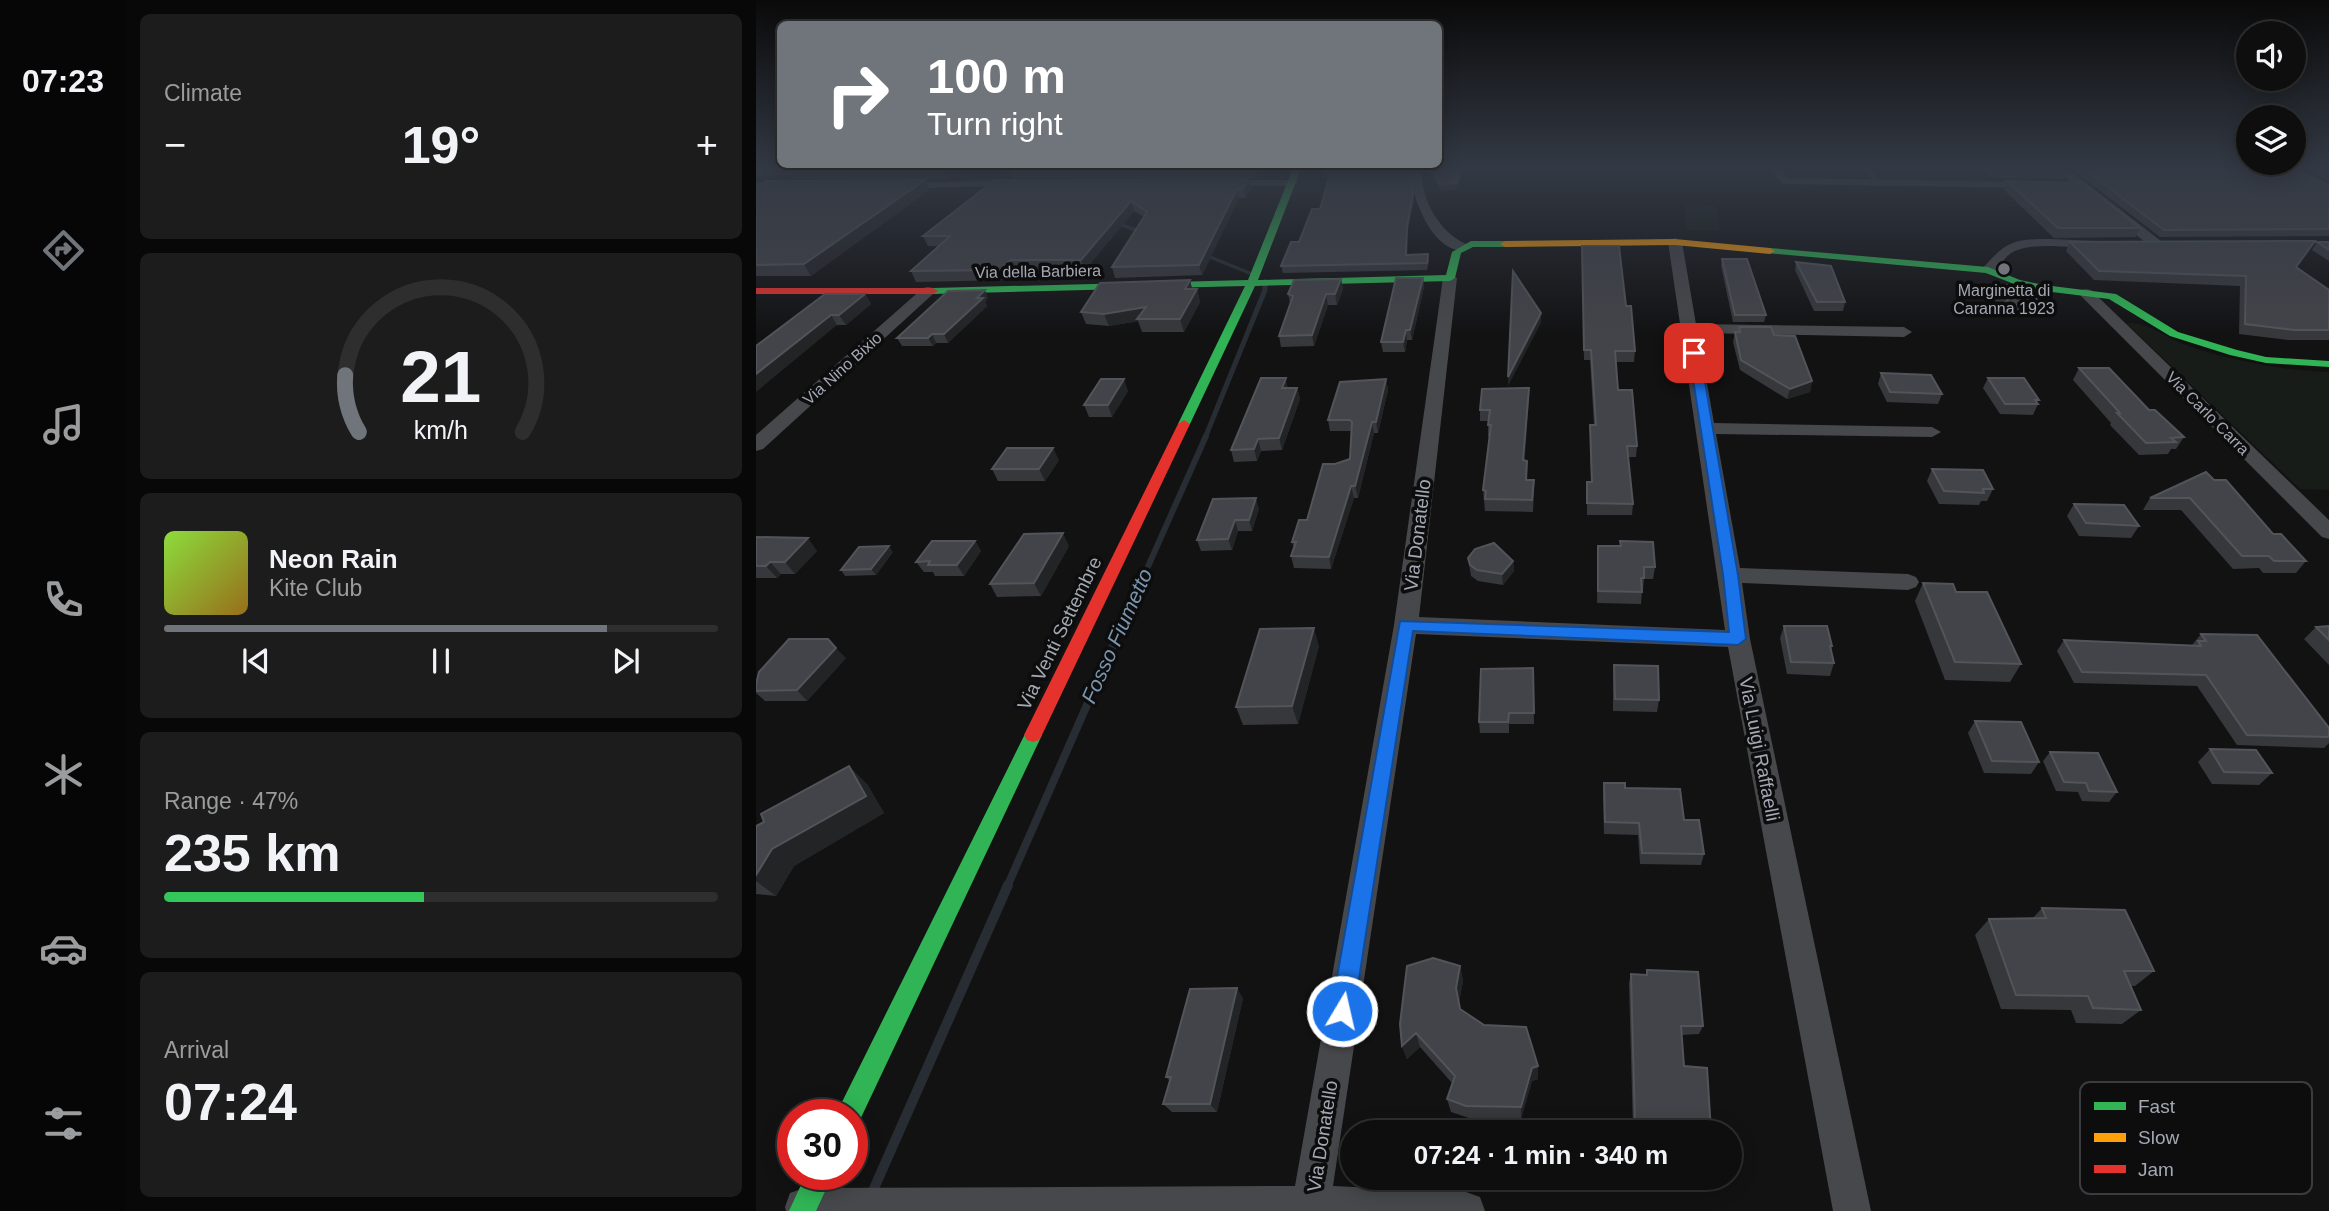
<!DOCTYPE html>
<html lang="en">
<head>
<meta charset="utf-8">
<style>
	:root { --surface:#0e0e0e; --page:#1c1c1c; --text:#f1f3f6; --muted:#9b9c9e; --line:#2e2e2e; --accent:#70747b }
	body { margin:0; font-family:Arial,sans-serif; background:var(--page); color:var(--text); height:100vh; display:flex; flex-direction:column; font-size:26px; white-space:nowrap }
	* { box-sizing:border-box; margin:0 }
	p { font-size:23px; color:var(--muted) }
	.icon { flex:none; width:38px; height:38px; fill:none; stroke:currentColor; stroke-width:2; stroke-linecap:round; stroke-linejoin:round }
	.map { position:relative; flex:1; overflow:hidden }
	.details { display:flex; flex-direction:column; gap:14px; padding:14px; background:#080808; width:630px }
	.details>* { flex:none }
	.guide { position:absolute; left:21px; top:21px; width:665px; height:147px; border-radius:10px; box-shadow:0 4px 18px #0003,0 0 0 2px var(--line); background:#70747b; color:#fff; overflow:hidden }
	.tools { position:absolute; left:1480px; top:21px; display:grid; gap:14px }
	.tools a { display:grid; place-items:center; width:70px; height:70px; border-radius:50%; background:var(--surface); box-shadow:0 4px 18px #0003,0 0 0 2px var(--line); font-size:35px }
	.speed { position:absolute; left:21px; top:1099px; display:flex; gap:14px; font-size:35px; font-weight:700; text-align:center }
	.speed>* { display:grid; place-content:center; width:91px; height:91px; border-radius:50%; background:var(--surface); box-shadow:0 4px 18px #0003,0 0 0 2px var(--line); line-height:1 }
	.speed .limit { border:10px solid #d22; background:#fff; color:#111 }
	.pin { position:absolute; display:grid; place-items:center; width:60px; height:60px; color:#fff; margin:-30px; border-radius:14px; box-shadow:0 4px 10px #0006 }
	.me { position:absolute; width:77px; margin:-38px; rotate:9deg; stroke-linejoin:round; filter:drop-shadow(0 0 5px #0008) }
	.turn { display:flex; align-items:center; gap:24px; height:147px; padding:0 35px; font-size:32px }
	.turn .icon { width:91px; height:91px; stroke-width:2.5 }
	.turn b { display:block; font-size:49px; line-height:60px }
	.big { font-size:52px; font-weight:700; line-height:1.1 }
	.details .card { flex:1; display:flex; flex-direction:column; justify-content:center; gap:10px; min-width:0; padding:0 24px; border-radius:10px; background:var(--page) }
	.details .dial { align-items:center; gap:0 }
	.dial svg { height:182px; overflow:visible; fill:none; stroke:var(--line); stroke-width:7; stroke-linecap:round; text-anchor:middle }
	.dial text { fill:var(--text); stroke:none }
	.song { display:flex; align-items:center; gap:21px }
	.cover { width:84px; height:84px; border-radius:10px; background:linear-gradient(135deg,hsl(90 70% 55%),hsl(40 70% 35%)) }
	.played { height:7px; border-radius:4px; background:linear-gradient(90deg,var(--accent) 80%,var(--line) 80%) }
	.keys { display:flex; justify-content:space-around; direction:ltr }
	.heat { display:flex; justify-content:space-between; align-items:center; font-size:38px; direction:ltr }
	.charge { height:10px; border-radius:5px; background:linear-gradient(90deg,#34c759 47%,var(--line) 0) }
	.trip { position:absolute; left:584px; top:1120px; width:402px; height:70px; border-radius:35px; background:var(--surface); box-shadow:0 4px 18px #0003,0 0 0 2px var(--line); font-weight:700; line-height:70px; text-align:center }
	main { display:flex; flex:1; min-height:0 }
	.menu { display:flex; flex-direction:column; width:126px; justify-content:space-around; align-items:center; background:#060606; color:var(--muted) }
	.menu .icon { width:49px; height:49px }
	.menu .on { color:var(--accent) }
	.menu b { font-size:32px; color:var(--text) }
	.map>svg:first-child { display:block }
</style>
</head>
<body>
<main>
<nav class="menu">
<b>07:23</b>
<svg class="icon on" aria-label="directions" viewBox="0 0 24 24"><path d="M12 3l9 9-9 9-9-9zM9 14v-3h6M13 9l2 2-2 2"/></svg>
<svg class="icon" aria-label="music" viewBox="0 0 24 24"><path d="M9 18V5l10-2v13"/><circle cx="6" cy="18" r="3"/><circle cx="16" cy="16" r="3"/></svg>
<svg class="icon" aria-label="phone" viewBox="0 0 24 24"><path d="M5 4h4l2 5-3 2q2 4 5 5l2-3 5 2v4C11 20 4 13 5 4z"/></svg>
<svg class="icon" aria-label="climate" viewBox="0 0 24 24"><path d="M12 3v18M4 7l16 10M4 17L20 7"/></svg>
<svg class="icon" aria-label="car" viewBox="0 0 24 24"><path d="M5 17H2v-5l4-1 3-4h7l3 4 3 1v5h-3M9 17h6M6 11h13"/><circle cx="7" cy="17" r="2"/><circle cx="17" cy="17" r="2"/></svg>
<svg class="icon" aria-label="filters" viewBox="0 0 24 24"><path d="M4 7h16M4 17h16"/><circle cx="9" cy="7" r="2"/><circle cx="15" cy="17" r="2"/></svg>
</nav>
<section class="details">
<div class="card"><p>Climate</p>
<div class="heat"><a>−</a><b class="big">19°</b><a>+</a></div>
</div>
<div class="card dial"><svg viewBox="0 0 100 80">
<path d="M14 69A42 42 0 1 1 86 69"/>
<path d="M14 69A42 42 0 0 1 8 44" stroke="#70747b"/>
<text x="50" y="56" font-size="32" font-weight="700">21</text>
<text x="50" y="72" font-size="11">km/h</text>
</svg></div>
<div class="card">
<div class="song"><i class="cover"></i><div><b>Neon Rain</b><p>Kite Club</p></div></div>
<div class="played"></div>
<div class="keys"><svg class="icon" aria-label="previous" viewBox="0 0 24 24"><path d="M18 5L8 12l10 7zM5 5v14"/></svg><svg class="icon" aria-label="pause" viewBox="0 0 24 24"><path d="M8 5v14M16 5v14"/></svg><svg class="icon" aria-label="next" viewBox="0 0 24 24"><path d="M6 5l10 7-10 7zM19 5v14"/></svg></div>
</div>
<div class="card"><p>Range · 47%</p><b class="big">235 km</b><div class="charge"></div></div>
<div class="card"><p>Arrival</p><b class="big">07:24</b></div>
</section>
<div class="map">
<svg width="1573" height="1211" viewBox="0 0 1573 1211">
	<rect width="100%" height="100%" fill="#121213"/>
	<path fill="#171c18" d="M928,204L960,205L964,231L930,230Z
		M1370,323C1396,323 1406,336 1430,345C1475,361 1525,370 1573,372V490L1544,489Z"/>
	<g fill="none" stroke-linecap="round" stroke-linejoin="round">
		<path stroke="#272d33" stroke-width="3.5" d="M360,223L388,233
			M449,255L496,274
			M509,281V285"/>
		<path stroke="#272d33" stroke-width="5" d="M449,438L509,290V283"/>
		<path stroke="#272d33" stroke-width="6" d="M362,634L450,436"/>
		<path stroke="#272d33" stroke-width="8" d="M251,887L363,632"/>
		<path stroke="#272d33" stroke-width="10" d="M108,1211L252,885"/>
		<path fill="#47484b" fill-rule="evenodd" d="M1107,166H1113L1122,182H1118Z"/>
		<path fill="#47484b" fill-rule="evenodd" d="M655,166H666C663,196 682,232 710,244V250C677,256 652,192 655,166Z
			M1012,166H1024L1032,178L1281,182L1287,185L1281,188L1029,184L1025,183Z
			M1296,166H1308L1405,241V247H1395Z
			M266,180L272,183L270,185L140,189L134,186L140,183Z
			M462,180H536L542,183L536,186L458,185V181Z
			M0,182H35L41,185L35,188H0Z
			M919,238L926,242L940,324L1148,327L1156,332L1148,337L942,333L958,423L1176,427L1185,432L1176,437L960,434L984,568L1152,574L1160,577L1163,582L1160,587L1152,590L986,583L994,639L1115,1211H1077L972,647L660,634L577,1186L710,1192L724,1197L729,1211H30L29,1207L34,1193L48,1188L539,1186L638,625L687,278L694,274L701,278L663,617L969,630L912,242Z
			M1294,239L1342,241L1349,245L1342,249C1320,248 1276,241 1257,252C1246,258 1244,270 1232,274L1225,270C1250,242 1256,239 1294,239Z
			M172,287L177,288L179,291L177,294L7,449L0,451V435L167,288Z
			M1330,289L1335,290L1573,520V539L1566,537L1325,296L1323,293L1325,290Z"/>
		<path fill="#30b455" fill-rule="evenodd" d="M538,166H546L502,280L690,275L696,252L715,241H749L754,244L749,247H717L705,253L699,278L694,281L499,286L434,424L428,428L422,424L489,286L177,294L172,291L177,288L492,280Z
			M1014,248L1232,267L1264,280L1288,285L1360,294L1422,332L1481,350L1510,357L1573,361V367L1510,363L1474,355L1414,336L1353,299L1288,291L1258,284L1230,273L1011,253V249Z
			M277,728L283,730L286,735L102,1124L96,1126V1115H81L84,1106L271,730Z
			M50,1174H77L60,1211H33Z"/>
		<path fill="#ff9f0a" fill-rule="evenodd" d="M919,239L1014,248L1019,251L1014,254L919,245L749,247L744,244L749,241Z"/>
		<path fill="#e5322d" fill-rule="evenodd" d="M0,288H177L182,291L177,294H0Z
			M428,420L434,424L286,735L283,740L277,742L271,740L268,735L422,424Z"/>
	</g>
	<path fill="#37383c" d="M0,166H500L499,168H501L502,174L500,178H256L254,172L258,168L202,169L189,179H37L35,175H0Z
		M569,166L658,201L651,234V255L672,254L673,261L671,270L527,273L525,266L543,242L564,209L573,177L569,178L568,171Z
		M670,166H706L702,189L685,191Z
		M1036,166H1108L1107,170L1040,171Z
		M1116,166H1123L1122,171Z
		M1210,166H1303L1310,172L1307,179L1236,178L1230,173L1216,172Z
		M1312,166H1533L1573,185V236L1404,237Z
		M1541,166H1573V182Z
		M239,180L495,188L489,198H483L446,275L359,278L356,267L388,217L378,211L329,270L258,271L249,280L160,282L155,271L183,246H172L167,236Z
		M1251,181L1384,228L1380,237L1298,238L1248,190Z
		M0,187L173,190L55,276H0Z
		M1314,242L1540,268L1573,290V340H1532L1483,334L1484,286L1338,280L1310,251Z
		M1561,242H1573V261L1556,250Z
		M826,256L870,306L879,351L878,362H860L862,390L881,446L880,457H872L877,504L876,515H831V482H835L834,425H838L834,360H828Z
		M966,259L1010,315L1008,322H977L965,266Z
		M1040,262L1089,302L1087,311H1058L1039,270Z
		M667,278L668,287L656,340H651L649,352H627L625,342Z
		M585,279L587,289L581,305H572L558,346L525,347L523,336L534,303L532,294Z
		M434,280L436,289H441L444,302L428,332H386L382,321L353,326L330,324L325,312Z
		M1238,285L1286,305L1282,314H1251L1234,294Z
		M109,294L115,304L90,325H81L0,346Z
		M232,298L229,302L231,306L192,343H180L177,346H146L141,338Z
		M983,327L1018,335L1056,381L1054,392L1031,399L984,370L977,342L979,332H982Z
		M1323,368L1393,410L1428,437L1420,449H1415L1412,454L1383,455L1354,425L1355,423L1317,380Z
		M1125,373L1186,394L1182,404L1131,402L1122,384Z
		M1232,378L1283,400L1281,402L1282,404L1277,415L1244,414L1227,388Z
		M630,379L632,390L622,433H618L602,498H598L575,569L538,568L535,556L538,548L536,542L551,520L579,464L594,459L595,431H574L572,420Z
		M541,388L544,399L526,450L505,451L501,461L478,462L475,450Z
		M773,388L768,461H771V480L778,492L777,512L729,511L727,490L734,437H732V421H724V410Z
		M372,391L356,417H333L328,405Z
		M303,460L289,481H242L236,469Z
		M1176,469L1237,489L1231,501H1225L1223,505L1183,504L1171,481Z
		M1450,472L1517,534L1550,561L1540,573H1507L1503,568L1477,569L1425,510H1387L1394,498Z
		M457,499L503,509L496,531H482L476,550L445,551L441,540Z
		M1318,504L1383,526L1375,538L1323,536L1311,516Z
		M0,537L61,551L39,574H25L21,578H0Z
		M219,541L225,551L208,576H179L177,572H168L160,562Z
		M864,541L899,567L897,579H888L887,590H886L885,604L841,603L842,546H864Z
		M313,546L285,596L241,597L234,584Z
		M137,552L120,575L89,576L85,570Z
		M712,558L757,561L758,571L747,585L722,581L715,576Z
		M1167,583L1200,592L1265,664L1254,682L1189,680L1159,601Z
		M1028,626L1076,646L1075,650L1078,663L1074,676L1031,674L1024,638Z
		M1573,626V665L1548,639L1560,627Z
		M1445,634L1573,728V743L1568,748L1481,745L1441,686L1318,683L1301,651L1308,640L1436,645Z
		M563,646L542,724L487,725L480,707Z
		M90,658L51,701H9L0,693V684Z
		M858,665L903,700L901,712L857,711V677Z
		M777,668L778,724H753V733H724L723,722Z
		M1219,721L1283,762L1275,774L1228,773L1212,733Z
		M1454,749L1516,773L1503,785L1456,784L1442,762Z
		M1294,752L1361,792L1353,802L1326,801L1322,792L1300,791L1287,761Z
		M848,783L869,788L928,820L948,854L945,865L884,864L882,835L848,834L847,794Z
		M111,784L128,813L38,866L20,896L0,894V826Z
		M1286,908L1398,971L1379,986H1375L1385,1010L1366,1024L1320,1023L1315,1010L1245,1009L1219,935L1233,919H1276Z
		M704,966L707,981L703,1002L704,1009L782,1066V1079L776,1081L765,1119L713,1118L695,1112L691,1099L696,1083L664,1047L651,1059L646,1046Z
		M891,970L947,1026L943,1034L925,1035L928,1066L955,1131V1132H894L877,1130L873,983L875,974L890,975Z
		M487,998L461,1112H416L407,1104L414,1081L410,1077Z"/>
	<path fill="#232426" d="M195,166H201L202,169L189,179L186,172Z
		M704,166H706L702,189L685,191V184Z
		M501,168L502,174L500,178L499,171Z
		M492,179L495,188L489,198L487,189Z
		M169,180L173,190L55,276L48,264Z
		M481,189L483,198L446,275L443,265Z
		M657,194L658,201L651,234V262V227Z
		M375,201L378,211L329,270L325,260Z
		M254,260L258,271L249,280L244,270Z
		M667,278L668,287L656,340L654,330Z
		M585,279L587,289L581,305L579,294Z
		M434,280L437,293L429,289Z
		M441,289L444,302L428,332L424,319Z
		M229,290L232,298L229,302L231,306L192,343L188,334Z
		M109,294L115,304L90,325L83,315Z
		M570,294L572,305L558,346L556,335Z
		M390,307L381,319L382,321L353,326L348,314Z
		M785,313V323L752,386V377Z
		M75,315L81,325L0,392V374Z
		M650,330L651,340L649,352L647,342Z
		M176,334L180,343L177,346L172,338Z
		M530,378L532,390L526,388Z
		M368,379L372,391L356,417L352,405Z
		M630,379L632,390L622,433L620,422Z
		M1056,381L1054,392L1031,399L1034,389Z
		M541,388L544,399L526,450L523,438Z
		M773,388V399L768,472L767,460Z
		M616,422L618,433L602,498L599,486Z
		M502,439L505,451L501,461L498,449Z
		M297,448L303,460L289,481L283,469Z
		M595,486L598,498L575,569L573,557Z
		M500,498L503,509L496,531L493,520Z
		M479,520L482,531L476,550L472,539Z
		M307,533L313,546L285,596L278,583Z
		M52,538L61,551L39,574L29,562Z
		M219,541L225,551L208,576L201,565Z
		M133,546L137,552L120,575L115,569Z
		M757,561L758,571L747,585L746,574Z
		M14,562L25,574L21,578L10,566Z
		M558,628L563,646L542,724L536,706Z
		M80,648L90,658L51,701L41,690Z
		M93,766L111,784L128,813L38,866L20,896L0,881V875L16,849Z
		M704,966L707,981L703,1002L700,988Z
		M481,988L487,998L461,1112L454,1104Z
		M660,1033L664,1047L651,1059L646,1046Z
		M782,1066V1079L776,1081L765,1119V1107L776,1068Z"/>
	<path fill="#434449" stroke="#525459" stroke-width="2" d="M0,166H195L186,172L33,173L40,169H0Z
		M261,166H494L493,168H501L499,171L254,172Z
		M569,166H653L657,194L651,227L650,255L672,254L671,263L525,266L535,242H543L556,209H564L575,171H568Z
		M674,166H704L701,183L685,184Z
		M1040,166H1103L1041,167Z
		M1233,166H1303L1310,172L1239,171Z
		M1324,166H1533L1573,185V229L1408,230Z
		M1558,166H1573V173Z
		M492,179L487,189H481L443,265L356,267L391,212L375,201L325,260H254L244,270L155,271L194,236H167L239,180Z
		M169,180L48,264L0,265V187L12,181Z
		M1251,181L1327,183L1384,228H1302Z
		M1559,241L1540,267L1573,290V330H1539L1489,324L1490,276L1343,271L1314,242Z
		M1561,242H1573V250Z
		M826,246H863L870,306H875L879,351H859L862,390H876L881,446H871L877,504L831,503V482H836L834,425H840L835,350H828Z
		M966,259H991L1010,315H979Z
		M1040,262L1075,266L1089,302H1061Z
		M757,271L785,313L752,377Z
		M640,278H667L654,330H650L647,342H625Z
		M585,279L579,294H570L556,335L523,336L537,296L532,294L538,280Z
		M434,280L429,289H441L424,319H381L390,307L348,314L325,312L344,283Z
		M1238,285H1267L1286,305H1255Z
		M229,290L221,298H227L188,334H176L172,338H141L192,291Z
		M69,294H109L83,315H75L0,374V346Z
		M983,327H1015L1018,335L1039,336L1056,381L1034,389L985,360L979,332H984Z
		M1323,368H1353L1393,410H1399L1428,437L1415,438L1420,442L1390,443L1361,413H1364Z
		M1125,373L1175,375L1186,394L1134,392Z
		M505,378H530L526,388H541L523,438L502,439L498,449L475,450Z
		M1232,378H1268L1283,400H1279L1282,404H1249Z
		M345,379H368L352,405H328Z
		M630,379L620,422H616L599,486H595L573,557L535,556L540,542H536L543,520H551L567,464H579L594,459L596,422L594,420H572L584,382Z
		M773,388L767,460L771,461L770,480H778L776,500L729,499L730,491L727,490L735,425H732L734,410H724L726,389Z
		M251,448H297L283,469H236Z
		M1176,469L1227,470L1237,489H1227L1228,493L1188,491Z
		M1450,472L1458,480H1470L1517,534H1525L1550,561H1518L1513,556H1486L1434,498H1394Z
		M500,498L493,520H479L472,539L441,540L457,499Z
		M1318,504L1368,505L1383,526L1330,523Z
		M307,533L278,583L234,584L268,534Z
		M0,537L52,538L29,562H14L10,566H0Z
		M176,541H219L201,565H172L174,561L160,562Z
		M864,541L897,542L899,567H888V578H885L886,592L842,591V546H865Z
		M738,543L757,561L746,574L721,570L714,565L712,558L719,549Z
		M133,546L115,569L85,570L103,547Z
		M1167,583L1197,584L1200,592H1231L1265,664L1199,662Z
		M1028,626H1071L1076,646H1074L1078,663L1035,662Z
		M1573,626V640L1560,627Z
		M558,628L536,706L480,707L504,629Z
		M1445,634L1501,635L1573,728V737L1491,735L1450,675L1326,672L1308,640L1445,646L1442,641H1450Z
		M33,639H72L80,648L41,690L0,691V684L3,672Z
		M858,665L902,666L903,700L859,699Z
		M777,668L778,713H753L752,722H723L725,669Z
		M1219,721L1265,722L1283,762L1236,761Z
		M1454,749L1500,750L1516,773L1468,772Z
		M1294,752L1342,753L1361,792L1333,791L1330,783L1308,782Z
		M93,766L110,796L16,849L0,875V826L8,822L5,814Z
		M848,783H869V788L924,789L928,820H943L948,854L886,853L883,823L849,822Z
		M1286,908L1369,910L1398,971H1368L1385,1010L1337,1008L1332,996L1260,995L1233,919L1290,918Z
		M677,958L704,966L700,988L704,1009L728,1025L770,1027L782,1066L776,1068L765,1107L710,1106L691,1099L699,1076L660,1033L646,1046L644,1024L651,966Z
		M891,970L942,972L947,1026H925L928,1066L951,1068L955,1131L879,1123L875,974L891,975Z
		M481,988L454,1104H407L415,1077H410L434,989Z"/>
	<linearGradient id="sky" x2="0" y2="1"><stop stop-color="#0a0a0a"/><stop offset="0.5" stop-color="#333944"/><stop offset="1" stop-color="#333944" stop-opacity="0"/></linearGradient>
	<rect width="1573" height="335" fill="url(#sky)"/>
	<path fill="#1a73e8" stroke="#114b97" stroke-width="2" d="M938,350L944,353L982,575L990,639L982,645L657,631L598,1011L595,1020L586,1023L578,1020L575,1011L644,621L973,632L967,575L933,353Z"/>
	<circle fill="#70747b" stroke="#0d0d0e" stroke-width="2.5" cx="1248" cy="269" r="7"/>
	<g text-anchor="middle" stroke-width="7" stroke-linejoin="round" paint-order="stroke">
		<g font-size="16" fill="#a3a8b3" stroke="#0d0d0e">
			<text transform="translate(282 271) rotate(-1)" y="6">Via della Barbiera</text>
			<text transform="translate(86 368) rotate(-42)" y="6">Via Nino Bixio</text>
			<text transform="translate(1452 413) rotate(45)" y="6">Via Carlo Carra</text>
		</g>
		<g font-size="16" fill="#a3a8b3" stroke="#0d0d0e">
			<text x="1248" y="296">Marginetta di<tspan x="1248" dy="18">Caranna 1923</tspan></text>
		</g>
		<g font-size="19" fill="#a3a8b3" stroke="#0d0d0e">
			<text transform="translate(661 535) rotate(-83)" y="7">Via Donatello</text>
			<text transform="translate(303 633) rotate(-64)" y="7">Via Venti Settembre</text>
			<text transform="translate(1004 749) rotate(79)" y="7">Via Luigi Raffaelli</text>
			<text transform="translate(566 1136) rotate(-81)" y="7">Via Donatello</text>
		</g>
		<g font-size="21" font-style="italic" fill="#7b95ae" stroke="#0d0d0e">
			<text transform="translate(361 636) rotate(-66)" y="7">Fosso Fiumetto</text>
		</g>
	</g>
	<rect x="1324" y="1082" width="232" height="112" rx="10" fill="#0d0d0e" stroke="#3a3c40" stroke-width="2"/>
	<rect x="1338" y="1102" width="32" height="8" fill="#30b455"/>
	<rect x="1338" y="1133" width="32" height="9" fill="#ff9f0a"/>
	<rect x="1338" y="1165" width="32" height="8" fill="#e5322d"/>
	<g font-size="19" fill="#a3a8b3">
		<text x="1382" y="1113">Fast</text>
		<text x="1382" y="1144">Slow</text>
		<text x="1382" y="1176">Jam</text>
	</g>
</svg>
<div class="tools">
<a><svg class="icon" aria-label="sound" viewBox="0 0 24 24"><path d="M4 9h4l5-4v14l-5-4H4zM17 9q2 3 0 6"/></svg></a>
<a><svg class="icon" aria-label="layers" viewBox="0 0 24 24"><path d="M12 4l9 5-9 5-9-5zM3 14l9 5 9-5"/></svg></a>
</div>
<div class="speed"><div class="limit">30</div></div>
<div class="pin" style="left:938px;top:353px;background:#d93025"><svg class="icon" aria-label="arrive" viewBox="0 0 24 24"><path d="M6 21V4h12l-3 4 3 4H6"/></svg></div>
<svg class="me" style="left:586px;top:1011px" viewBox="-20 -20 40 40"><circle r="17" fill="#1a73e8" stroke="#fff" stroke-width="3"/><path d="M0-11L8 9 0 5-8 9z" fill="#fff"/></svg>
<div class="trip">07:24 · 1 min · 340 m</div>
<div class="guide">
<div class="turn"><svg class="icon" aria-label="right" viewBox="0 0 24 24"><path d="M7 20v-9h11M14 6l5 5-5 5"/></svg><div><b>100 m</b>Turn right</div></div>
</div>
</div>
</main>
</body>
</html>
